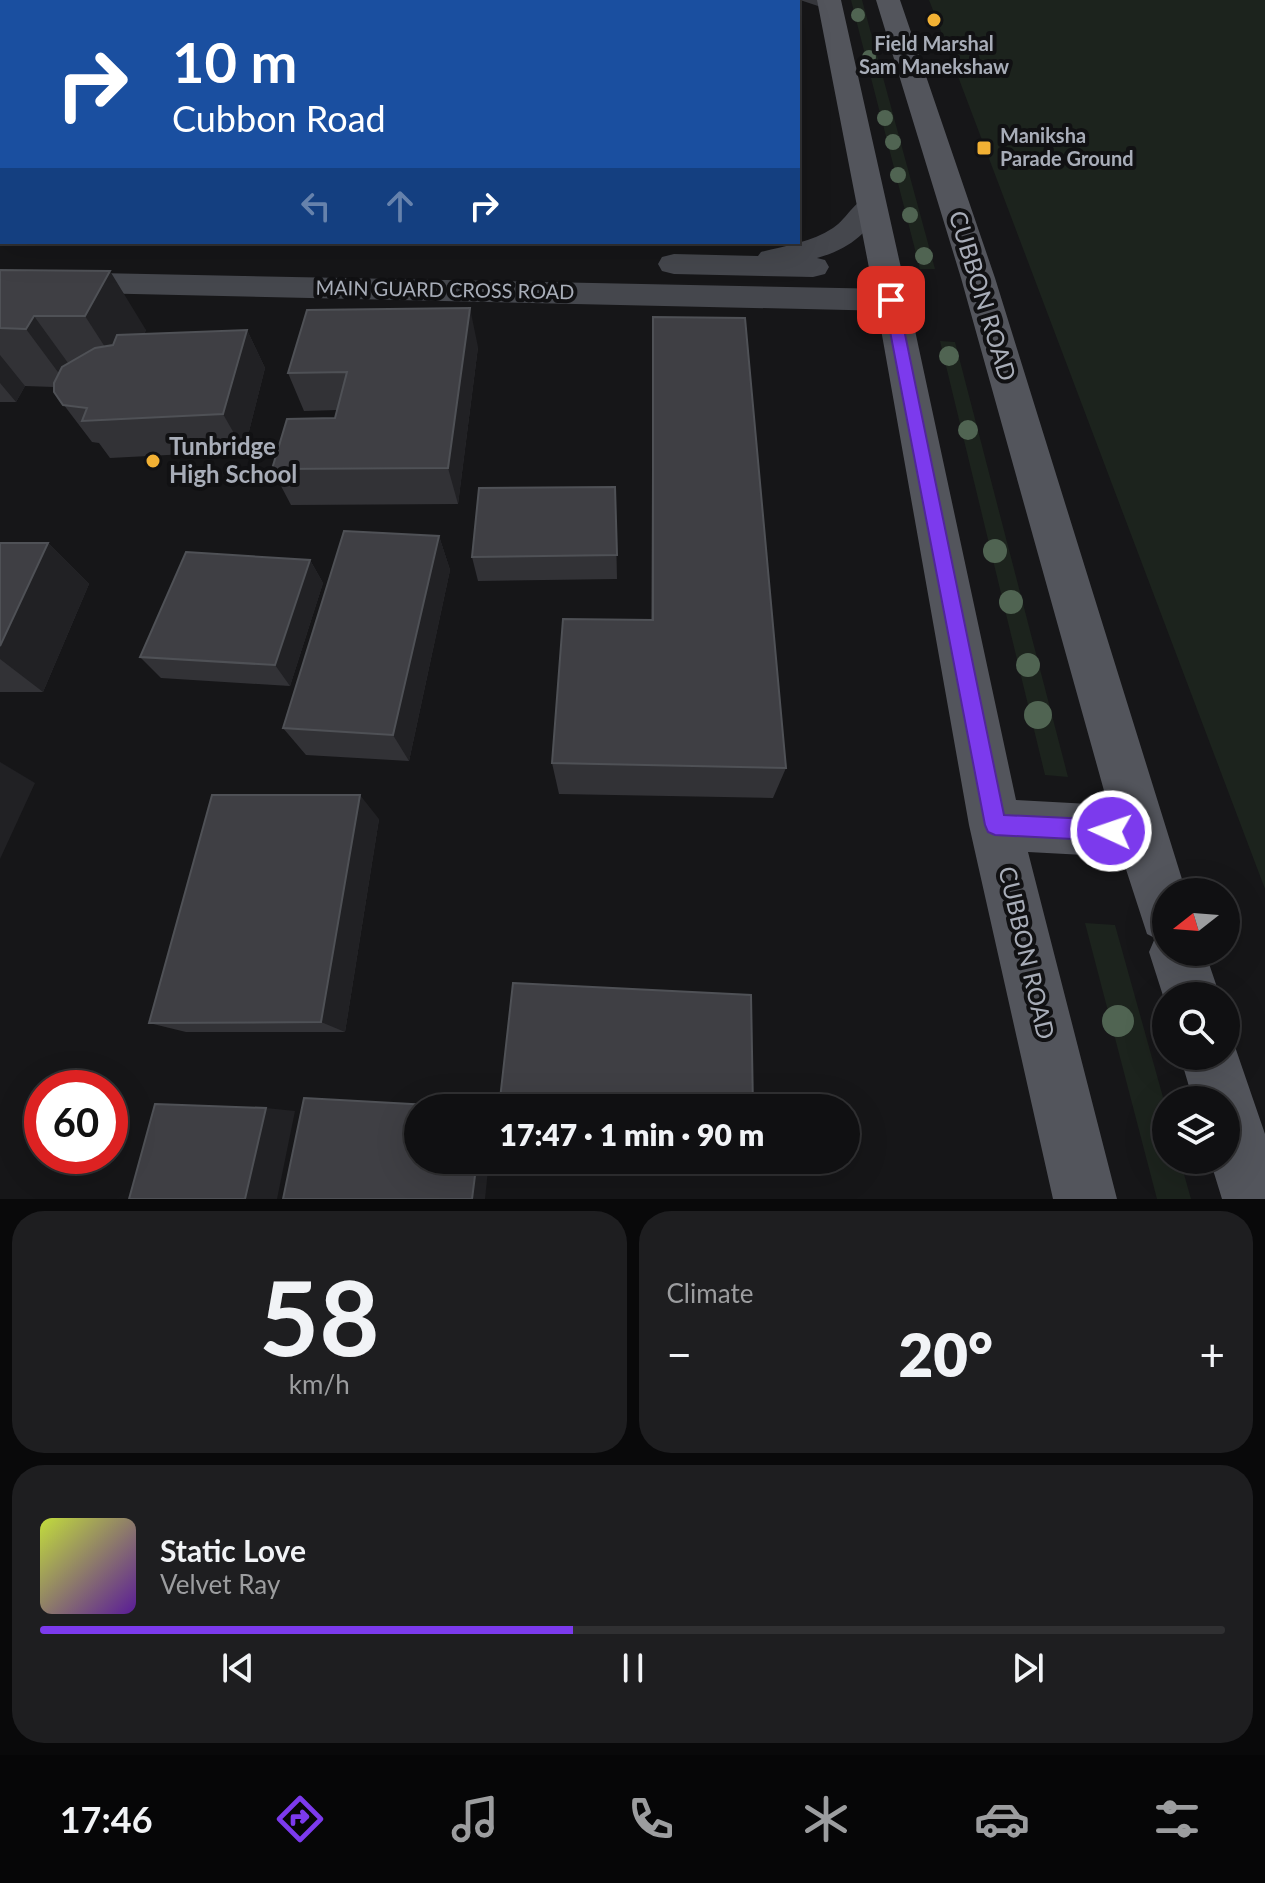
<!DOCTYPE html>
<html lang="en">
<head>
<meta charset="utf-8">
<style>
	:root { --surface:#101012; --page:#1e1e20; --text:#f1f3f6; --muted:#9c9d9f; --line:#303032; --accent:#7c3aed }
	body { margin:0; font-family:Lato,sans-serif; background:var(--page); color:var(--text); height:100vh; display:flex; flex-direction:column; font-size:30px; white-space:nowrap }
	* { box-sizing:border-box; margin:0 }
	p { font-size:26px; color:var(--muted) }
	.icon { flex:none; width:44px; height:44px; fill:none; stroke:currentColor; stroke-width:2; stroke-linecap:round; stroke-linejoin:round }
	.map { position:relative; height:1199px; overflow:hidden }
	.panel { display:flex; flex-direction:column; gap:12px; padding:12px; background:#09090a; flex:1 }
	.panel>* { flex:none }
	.top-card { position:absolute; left:0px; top:0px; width:800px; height:244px; box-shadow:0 8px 32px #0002,0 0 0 2px var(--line); background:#1a4fa0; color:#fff; overflow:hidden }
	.needle { width:52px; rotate:253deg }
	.fabs { position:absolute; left:1152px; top:878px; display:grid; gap:16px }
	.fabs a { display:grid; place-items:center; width:88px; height:88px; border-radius:50%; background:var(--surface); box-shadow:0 8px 32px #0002,0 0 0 2px var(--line); font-size:40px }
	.speed { position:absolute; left:24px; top:1070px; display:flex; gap:16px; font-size:40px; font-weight:700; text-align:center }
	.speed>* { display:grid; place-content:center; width:104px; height:104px; border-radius:50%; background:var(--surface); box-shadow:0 8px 32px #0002,0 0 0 2px var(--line); line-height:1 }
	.speed .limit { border:12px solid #d22; background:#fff; color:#111 }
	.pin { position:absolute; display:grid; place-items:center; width:68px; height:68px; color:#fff; margin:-34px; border-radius:16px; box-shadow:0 4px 12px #0006 }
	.me { position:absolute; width:88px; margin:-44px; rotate:273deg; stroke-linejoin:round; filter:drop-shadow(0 0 6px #0008) }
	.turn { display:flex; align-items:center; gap:28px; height:168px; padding:0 40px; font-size:36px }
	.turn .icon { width:104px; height:104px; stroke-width:2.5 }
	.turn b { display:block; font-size:56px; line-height:68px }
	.lanes { display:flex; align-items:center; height:76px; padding:0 40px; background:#0003; justify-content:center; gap:40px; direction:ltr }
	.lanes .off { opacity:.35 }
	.big { font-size:60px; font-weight:800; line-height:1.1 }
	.panel .tile { flex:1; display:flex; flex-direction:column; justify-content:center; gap:12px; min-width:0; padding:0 28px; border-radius:32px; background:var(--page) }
	.panel .dial { align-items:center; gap:0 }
	.dial b { font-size:104px; line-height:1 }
	.song { display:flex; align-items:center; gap:24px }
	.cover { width:96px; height:96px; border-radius:12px; background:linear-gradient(135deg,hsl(70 70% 55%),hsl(270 70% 35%)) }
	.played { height:8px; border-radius:4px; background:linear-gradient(90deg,var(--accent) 45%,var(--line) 45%) }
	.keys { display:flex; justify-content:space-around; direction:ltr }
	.heat { display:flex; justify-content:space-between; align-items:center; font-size:44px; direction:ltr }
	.panel .tiles { flex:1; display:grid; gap:12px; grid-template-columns:1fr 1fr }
	.tile:last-child { grid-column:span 2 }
	.trip { position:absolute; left:404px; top:1094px; width:456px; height:80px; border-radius:40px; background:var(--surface); box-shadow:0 8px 32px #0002,0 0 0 2px var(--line); font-weight:800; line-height:80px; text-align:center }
	.tab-bar { display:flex; height:128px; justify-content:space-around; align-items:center; background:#060607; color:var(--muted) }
	.tab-bar .icon { width:56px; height:56px }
	.tab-bar .current { color:var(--accent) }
	.tab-bar b { font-size:36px; color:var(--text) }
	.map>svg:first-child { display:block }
</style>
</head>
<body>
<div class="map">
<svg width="1265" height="1199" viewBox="0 0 1265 1199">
	<rect width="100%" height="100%" fill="#161618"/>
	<path fill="#1c231d" d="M851,0H862L935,269H920Z
		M929,0H1265V889L931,5Z
		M940,341L955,342L1068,777L1045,775Z
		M1085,923L1115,925L1166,1108V1160H1180L1191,1199H1157Z"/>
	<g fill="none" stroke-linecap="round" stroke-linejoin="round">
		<path fill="#37383d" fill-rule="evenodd" d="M800,0H823L837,6L830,10Z"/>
		<path fill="#45474d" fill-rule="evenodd" d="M871,196L882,199L886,205C867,233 850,249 817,258L825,260L829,267L825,274L813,277L674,274L662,271L658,264L662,257L674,254L758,256L761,252C785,246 812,242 833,228C848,218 854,200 871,196Z
			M0,271L891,289L903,292L908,300L903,308L891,311L0,291Z"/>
		<path fill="#53555c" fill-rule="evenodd" d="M817,0H841L916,335L1016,800L1108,805L961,278L876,0H900L995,278L1186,892H1166V952H1205L1220,996H1166V1005L1149,952L1155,938L1147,934L1122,857L1028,852L1117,1199H1053L969,825L882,335Z
			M1226,1033L1231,1035L1265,1134V1199H1222L1210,1160H1226V1100H1193L1180,1056H1226Z"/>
	</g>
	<g fill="#506452">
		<circle cx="858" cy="15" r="7"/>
		<circle cx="869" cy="57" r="7"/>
		<circle cx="885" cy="118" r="8"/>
		<circle cx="893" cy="142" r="8"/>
		<circle cx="898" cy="175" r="8"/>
		<circle cx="910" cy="215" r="8"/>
		<circle cx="924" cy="256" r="9"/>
		<circle cx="949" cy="356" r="10"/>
		<circle cx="968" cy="430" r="10"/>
		<circle cx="995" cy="551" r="12"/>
		<circle cx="1011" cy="602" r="12"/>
		<circle cx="1028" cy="665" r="12"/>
		<circle cx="1038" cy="715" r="14"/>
		<circle cx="1118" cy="1021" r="16"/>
	</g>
	<path fill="#323236" d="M70,0H179L178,2H71Z
		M0,270L146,330L144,334L247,330L265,368L244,451L110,458L99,443L92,442L54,392V387L25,386L16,402H0Z
		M653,317L786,768L773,798L559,794L552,763L651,620Z
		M478,347L458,504L291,505L272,469L335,418L337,410L304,411L288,373Z
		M615,487L617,579L478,581L472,557Z
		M439,536L450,570L409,761L306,755L283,728Z
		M0,543H48L89,584L43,692H0Z
		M310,560L323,583L290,686L161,678L140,657Z
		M379,819L345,1032H186L149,1023Z"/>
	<path fill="#212124" d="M144,0H179L178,2H145Z
		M556,0H569V2H555Z
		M110,271L146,330L123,375L85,316Z
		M470,308L478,347L458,504L448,468Z
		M34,316L76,374L69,387L26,329Z
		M247,330L265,368L244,451L223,414Z
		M0,355L25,386L16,402L0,383Z
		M439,536L450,570L409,761L393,735Z
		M48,543L89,584L43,692L0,659V646Z
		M310,560L323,583L290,686L275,665Z
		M0,762L35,783L0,859Z
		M360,795L379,819L345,1032L321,1022Z
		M266,1108L295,1111L277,1199H245Z
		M477,1160H489L485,1199H472Z"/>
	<path fill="#3f3f44" stroke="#4f5156" stroke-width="2" d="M436,0H556L555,2H435Z
		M599,0H714V2H598Z
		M0,270L110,271L85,316H34L26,329L0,328Z
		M470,308L448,468L272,469L287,419L335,418L347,372L288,373L307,310Z
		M653,317L745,318L786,768L552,763L563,619L653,620Z
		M247,330L223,414L82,421L87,408L63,405L54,392V383L62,367L95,348L113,345L117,335Z
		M615,487L617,555L472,557L479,488Z
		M344,531L439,536L393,735L283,728Z
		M0,543H48L0,646Z
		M186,552L310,560L275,665L140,657Z
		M212,795H360L321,1022L149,1023Z
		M513,983L751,995L753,1108H499Z
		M304,1098L483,1108H418V1160H477L472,1199H283Z
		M155,1104L266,1108L245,1199H129Z
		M691,1160H755V1164Z"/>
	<path fill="#7c3aed" stroke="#51269a" stroke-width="2" d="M891,295L898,300L1004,815L1111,820L1119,823L1122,831L1119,838L1111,841L995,835L988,832L985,825L884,300Z"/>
	<g fill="#f2b134" stroke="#111113" stroke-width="3">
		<circle cx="934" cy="20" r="8"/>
		<rect x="976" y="140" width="16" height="16" rx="4"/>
		<circle cx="153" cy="461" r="8"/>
	</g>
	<g text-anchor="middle" stroke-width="8" stroke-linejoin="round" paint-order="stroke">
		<g font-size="20" font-weight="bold" fill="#a8adb8" stroke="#111113">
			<text x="934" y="51">Field Marshal<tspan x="934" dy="23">Sam Manekshaw</tspan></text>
			<text x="1000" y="143" text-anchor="start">Maniksha<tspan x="1000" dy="23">Parade Ground</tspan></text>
		</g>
		<g font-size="20" fill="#a8adb8" stroke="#111113">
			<text transform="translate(445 290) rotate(1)" y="7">MAIN GUARD CROSS ROAD</text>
		</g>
		<g font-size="24" fill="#a8adb8" stroke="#111113">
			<text transform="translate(982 296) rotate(73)" y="8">CUBBON ROAD</text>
			<text transform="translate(1026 953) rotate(77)" y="8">CUBBON ROAD</text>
		</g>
		<g font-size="24" font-weight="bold" fill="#a8adb8" stroke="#111113" text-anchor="start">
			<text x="169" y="455">Tunbridge<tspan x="169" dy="28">High School</tspan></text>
		</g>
	</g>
</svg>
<div class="fabs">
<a><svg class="needle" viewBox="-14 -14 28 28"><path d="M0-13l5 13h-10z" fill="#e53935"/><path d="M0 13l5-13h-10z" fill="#9c9d9f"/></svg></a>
<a><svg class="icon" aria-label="search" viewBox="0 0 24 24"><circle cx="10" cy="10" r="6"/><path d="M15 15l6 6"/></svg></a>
<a><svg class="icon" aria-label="layers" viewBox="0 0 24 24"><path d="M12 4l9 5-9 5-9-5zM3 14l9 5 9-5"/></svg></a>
</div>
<div class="speed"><div class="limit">60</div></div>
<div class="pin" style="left:891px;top:300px;background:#d93025"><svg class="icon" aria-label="arrive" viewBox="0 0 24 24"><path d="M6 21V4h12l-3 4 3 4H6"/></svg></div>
<svg class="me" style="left:1111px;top:831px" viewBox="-20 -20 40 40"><circle r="17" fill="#7c3aed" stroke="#fff" stroke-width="3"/><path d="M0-11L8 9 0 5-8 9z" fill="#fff"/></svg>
<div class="trip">17:47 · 1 min · 90 m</div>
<div class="top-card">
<div class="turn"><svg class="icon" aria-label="right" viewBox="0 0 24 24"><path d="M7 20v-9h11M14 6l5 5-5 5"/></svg><div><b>10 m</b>Cubbon Road</div></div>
<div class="lanes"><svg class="icon off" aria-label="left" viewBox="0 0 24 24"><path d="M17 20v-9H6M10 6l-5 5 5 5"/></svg><svg class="icon off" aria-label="ahead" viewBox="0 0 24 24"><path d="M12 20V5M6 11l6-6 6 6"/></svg><svg class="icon" aria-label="right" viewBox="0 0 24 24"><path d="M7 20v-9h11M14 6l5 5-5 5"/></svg></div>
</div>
</div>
<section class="panel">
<div class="tiles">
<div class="tile dial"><b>58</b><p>km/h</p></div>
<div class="tile"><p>Climate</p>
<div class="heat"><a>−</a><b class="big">20°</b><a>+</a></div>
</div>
<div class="tile">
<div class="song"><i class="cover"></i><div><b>Static Love</b><p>Velvet Ray</p></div></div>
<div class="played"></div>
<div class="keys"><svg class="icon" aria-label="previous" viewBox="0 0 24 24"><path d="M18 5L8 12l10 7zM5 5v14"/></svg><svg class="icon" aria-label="pause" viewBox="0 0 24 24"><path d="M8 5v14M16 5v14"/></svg><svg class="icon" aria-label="next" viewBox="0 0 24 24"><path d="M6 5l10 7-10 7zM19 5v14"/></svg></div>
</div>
</div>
</section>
<nav class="tab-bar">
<b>17:46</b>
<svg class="icon current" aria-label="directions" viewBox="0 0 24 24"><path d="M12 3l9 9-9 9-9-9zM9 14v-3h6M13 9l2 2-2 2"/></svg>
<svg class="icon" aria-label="music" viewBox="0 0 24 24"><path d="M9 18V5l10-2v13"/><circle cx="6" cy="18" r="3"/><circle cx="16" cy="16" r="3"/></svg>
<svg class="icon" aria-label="phone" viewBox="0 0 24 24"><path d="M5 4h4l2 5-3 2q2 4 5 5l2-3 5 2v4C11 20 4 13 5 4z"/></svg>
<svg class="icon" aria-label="climate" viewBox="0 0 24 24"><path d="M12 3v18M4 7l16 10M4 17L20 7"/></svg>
<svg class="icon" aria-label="car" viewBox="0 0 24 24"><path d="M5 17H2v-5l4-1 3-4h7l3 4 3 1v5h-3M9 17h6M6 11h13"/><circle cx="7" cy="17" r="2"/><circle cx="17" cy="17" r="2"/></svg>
<svg class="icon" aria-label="filters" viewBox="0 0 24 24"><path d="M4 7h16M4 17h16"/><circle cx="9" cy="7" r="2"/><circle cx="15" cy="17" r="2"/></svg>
</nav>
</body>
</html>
